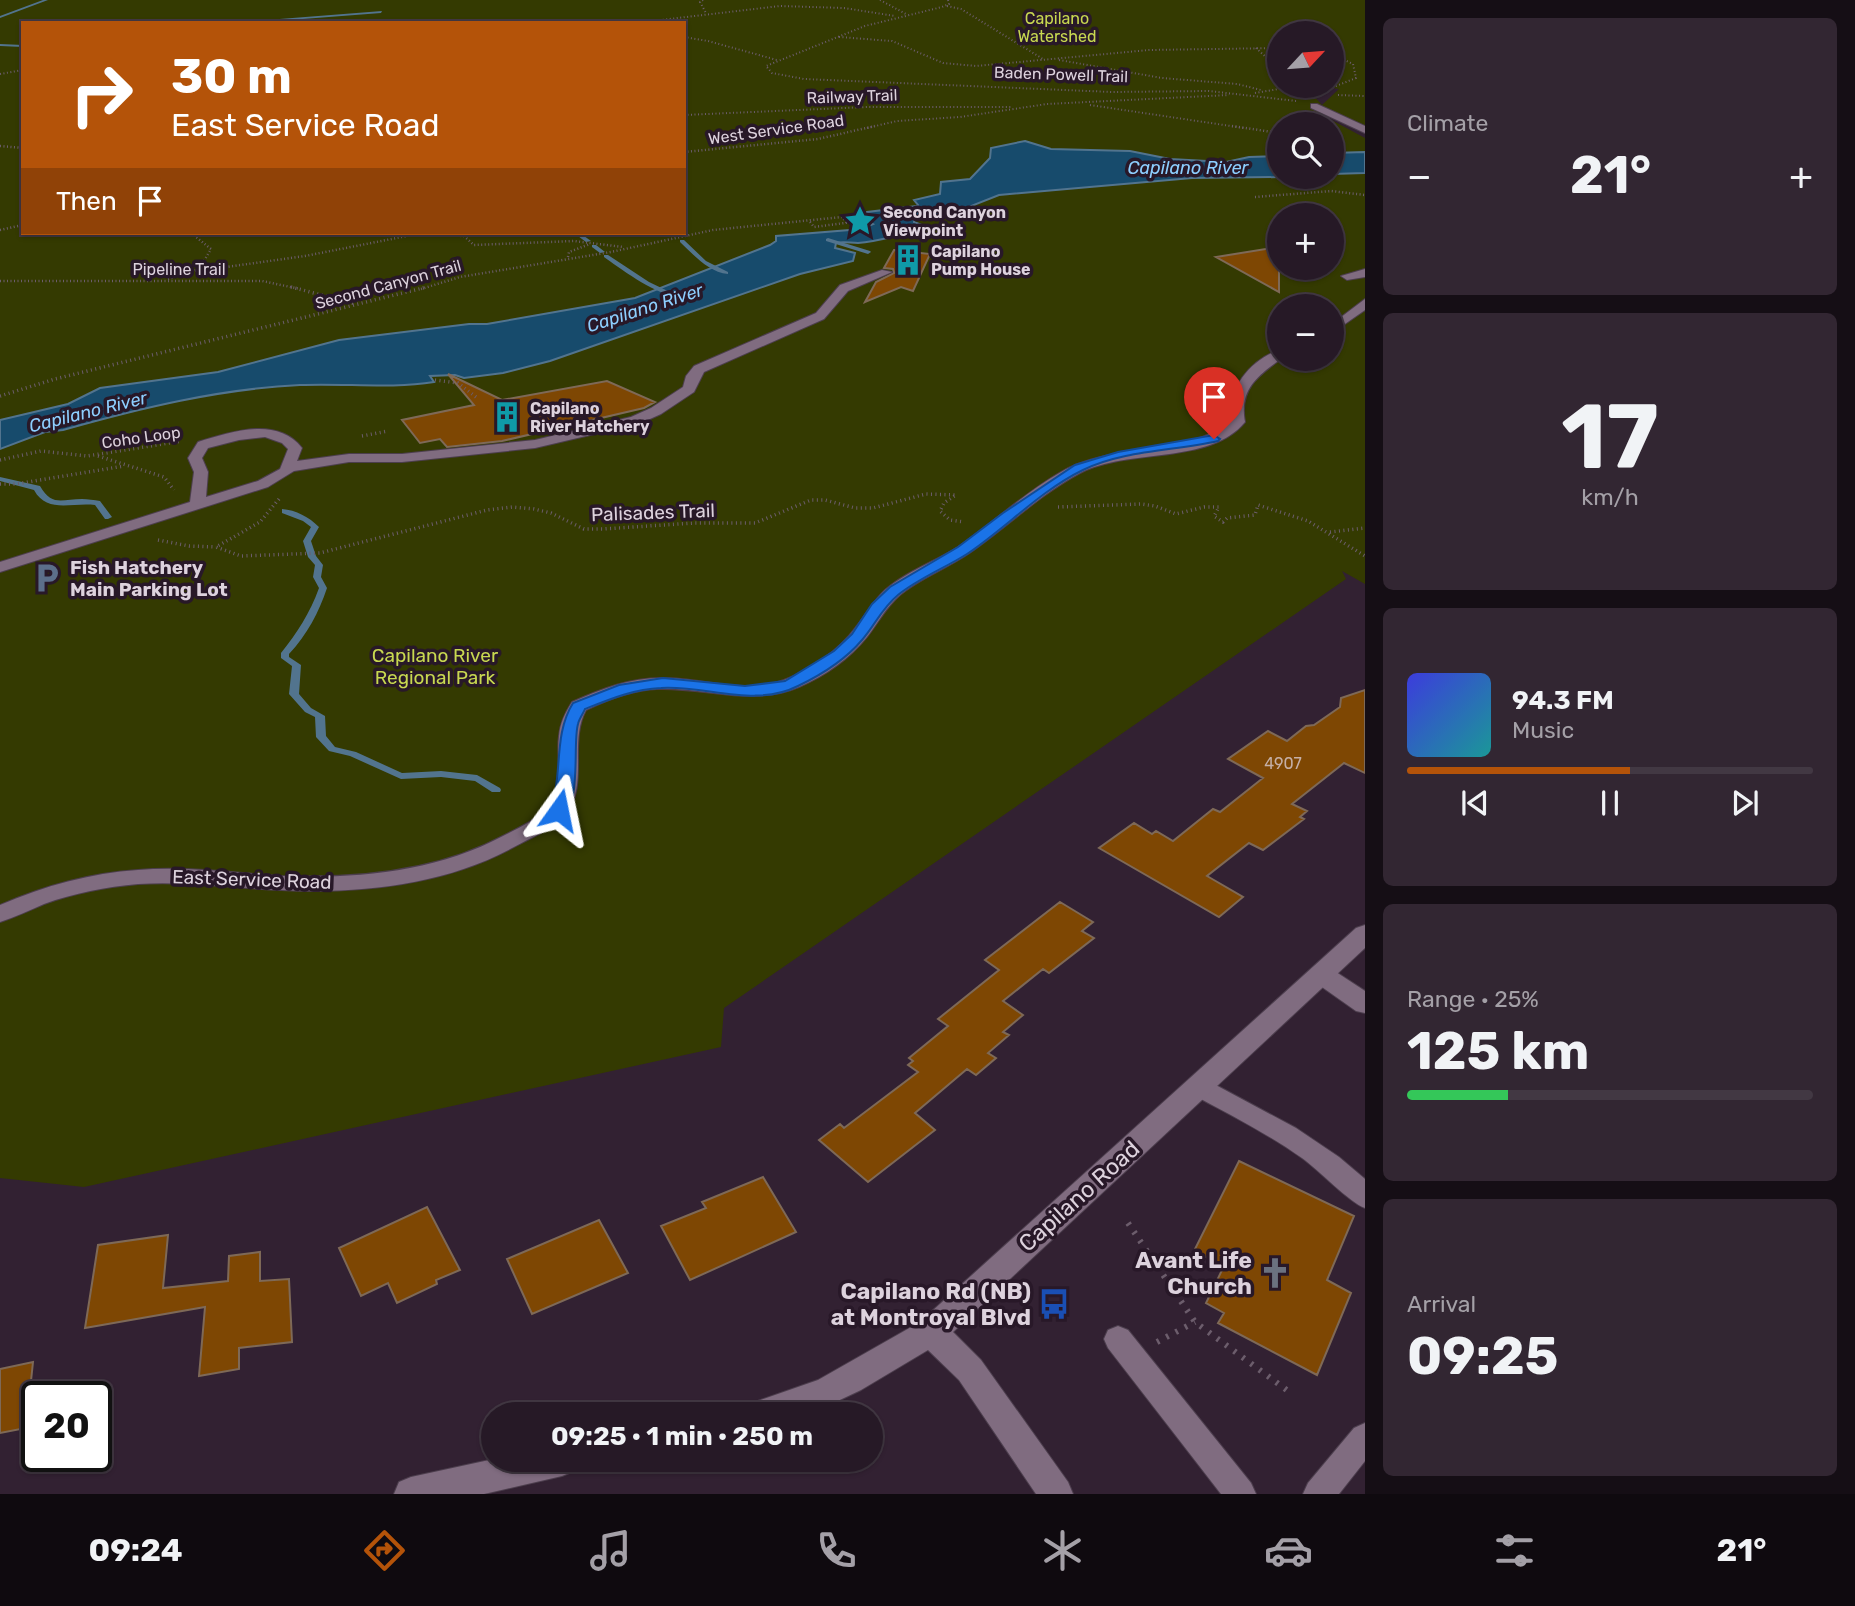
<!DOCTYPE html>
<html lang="en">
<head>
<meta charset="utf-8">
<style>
	:root { --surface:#261926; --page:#322632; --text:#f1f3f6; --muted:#a4a0a7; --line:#423843; --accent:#b45309 }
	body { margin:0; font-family:Rubik,sans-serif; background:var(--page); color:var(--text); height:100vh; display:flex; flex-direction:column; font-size:26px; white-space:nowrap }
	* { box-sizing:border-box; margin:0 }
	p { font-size:23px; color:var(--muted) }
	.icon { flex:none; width:38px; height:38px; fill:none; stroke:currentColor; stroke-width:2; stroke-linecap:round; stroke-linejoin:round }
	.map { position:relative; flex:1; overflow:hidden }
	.drawer { display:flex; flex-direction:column; gap:18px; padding:18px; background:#150e15; width:490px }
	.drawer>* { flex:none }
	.top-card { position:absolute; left:21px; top:21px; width:665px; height:214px; border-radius:0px; box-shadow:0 2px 5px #0004,0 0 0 2px var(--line); background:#b45309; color:#fff; overflow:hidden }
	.needle { width:46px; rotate:64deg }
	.controls { position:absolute; left:1267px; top:21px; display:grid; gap:14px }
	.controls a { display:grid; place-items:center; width:77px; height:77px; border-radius:50%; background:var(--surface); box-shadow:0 2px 5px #0004,0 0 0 2px var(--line); font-size:35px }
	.speed { position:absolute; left:21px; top:1381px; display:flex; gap:14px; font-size:35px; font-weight:700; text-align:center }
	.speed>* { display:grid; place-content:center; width:91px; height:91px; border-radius:50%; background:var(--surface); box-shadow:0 2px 5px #0004,0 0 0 2px var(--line); line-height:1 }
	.speed .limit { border:4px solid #111; border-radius:10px; background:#fff; color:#111 }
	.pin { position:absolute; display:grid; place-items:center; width:60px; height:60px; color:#fff; margin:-72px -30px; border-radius:50% 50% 50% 0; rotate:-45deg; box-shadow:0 0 7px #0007 }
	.pin .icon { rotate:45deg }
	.me { position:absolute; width:77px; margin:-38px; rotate:12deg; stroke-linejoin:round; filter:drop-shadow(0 0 5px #0008) }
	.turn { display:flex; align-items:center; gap:24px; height:147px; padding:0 35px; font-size:32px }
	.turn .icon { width:91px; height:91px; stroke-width:2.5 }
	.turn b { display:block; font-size:49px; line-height:60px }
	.then { display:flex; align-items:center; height:66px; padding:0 35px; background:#0003; gap:14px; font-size:26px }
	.big { font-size:52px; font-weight:700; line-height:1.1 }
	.drawer .tile { flex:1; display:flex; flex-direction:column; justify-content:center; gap:10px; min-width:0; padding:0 24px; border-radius:10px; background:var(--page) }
	.drawer .dial { align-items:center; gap:0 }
	.dial b { font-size:91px; line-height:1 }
	.song { display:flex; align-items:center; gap:21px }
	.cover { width:84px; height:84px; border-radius:10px; background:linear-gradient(135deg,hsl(240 70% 55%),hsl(180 70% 35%)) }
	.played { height:7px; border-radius:4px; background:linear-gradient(90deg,var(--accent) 55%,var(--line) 55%) }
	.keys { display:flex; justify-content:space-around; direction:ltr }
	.heat { display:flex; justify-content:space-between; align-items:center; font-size:38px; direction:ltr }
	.charge { height:10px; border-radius:5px; background:linear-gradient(90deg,#34c759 25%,var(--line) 0) }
	.trip { position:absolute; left:481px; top:1402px; width:402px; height:70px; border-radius:35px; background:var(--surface); box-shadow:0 2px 5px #0004,0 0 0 2px var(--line); font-weight:700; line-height:70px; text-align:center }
	.tabs { display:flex; height:112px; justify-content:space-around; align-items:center; background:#0f0a0f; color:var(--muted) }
	.tabs .icon { width:49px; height:49px }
	.tabs .selected { color:var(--accent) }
	.tabs b { font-size:32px; color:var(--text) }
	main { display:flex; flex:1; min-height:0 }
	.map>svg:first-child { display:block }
</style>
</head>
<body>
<main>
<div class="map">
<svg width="1365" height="1494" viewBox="0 0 1365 1494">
	<rect width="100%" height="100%" fill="#322132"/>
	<path fill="#343a01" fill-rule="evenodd" d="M0,0H1365V130L1323,107L1324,116L1365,138V152L1332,153V124H1279V156H1272L1279,177H1332V174L1365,173V584L1342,571L1346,579L724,1008L721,1047L84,1187L0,1178ZM23,23H684V233H23ZM1279,33H1332V86H1323L1339,89L1322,105L1305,86H1279ZM1279,215H1332V268H1279ZM1279,306H1332V359H1279Z"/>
	<path fill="#174b6c" stroke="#52748e" stroke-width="2" d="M1025,141L1051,149L1130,151L1170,159L1226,162L1249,157L1279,156V177H1283L1192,178L999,195L971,206L973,213C957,223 935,209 914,217V222L922,225C912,234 872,242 858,243C850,243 844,241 836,243L835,248L855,253L853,261L800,274L550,361L503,373L464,378L455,375L430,376L434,382C391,389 345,383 300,385C219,389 141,408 63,430L45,432L0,449V420L68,404L100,388L218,372L339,340L469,324H487L635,298L770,245L776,241V236L862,229L873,224L862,217L867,212L917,206L918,205L914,200L940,194L941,182L970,179L990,158L991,148Z
		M1365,152V173L1332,174V153Z"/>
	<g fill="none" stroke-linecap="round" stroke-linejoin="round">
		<path fill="#52748e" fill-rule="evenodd" d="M43,0H48L0,18V16Z
			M382,11L381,13L250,23H229Z
			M0,44L23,45V47L0,46Z
			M574,233H580L591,241L586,242Z
			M669,233H676L680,236L675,237Z
			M828,238L870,251L871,252L868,254L826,241V239Z
			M680,240H684L706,261L728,272V274C708,272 694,255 680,242Z
			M592,245H596L605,252L600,253L592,247Z
			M604,255H608L649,282L674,294C660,298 618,267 604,257Z
			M0,477L40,486C52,507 62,499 82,499C88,499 94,500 100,501L112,517L108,519H105L95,505C72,502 47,514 34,490L0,481Z
			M282,509C296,510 309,517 319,527L311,541L316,556L323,565L321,577L327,588C319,612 307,635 289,654V657L301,665L299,694L311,708L325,716L326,736L335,747L356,752L402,773L441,771L477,775L500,788L501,790L500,792H492L475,781L441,777L401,779L350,756L329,751L316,737L315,717L305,712L289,694L292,666L281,658V653C297,633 310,613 319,588L313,577L315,565L308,557L303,541L311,527L303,521L282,513Z"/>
	</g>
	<path fill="#7e4703" stroke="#7e6957" stroke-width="2" d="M1279,247V292L1216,257Z
		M894,250L930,254L913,291L901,287L865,302L876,282L894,273L893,269L884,268Z
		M448,374L502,400L607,381L655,402L644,408L502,441L447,447L440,439L420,443L402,420L474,405Z
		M1365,690V773L1344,763L1292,804L1307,811L1300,817L1304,819L1263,850L1249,843L1207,876L1243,897L1219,917L1099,848L1134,823L1152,834L1156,831L1173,841L1213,809L1220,812L1263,778L1228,759L1268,731L1287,741L1306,726L1314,725L1340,707L1341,698Z
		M1060,902L1093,922L1082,931L1094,938L1049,973L1043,969L1003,1001L1023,1015L1003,1032L1009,1035L988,1053L996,1058L976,1075L967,1069L915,1113L935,1130L868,1182L819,1140L840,1124L844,1128L918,1072L908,1065L913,1061L909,1058L948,1026L938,1019L999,970L985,960Z
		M1239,1161L1354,1216L1327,1280L1351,1293L1317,1375L1218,1323L1224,1313L1206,1303L1224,1266L1194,1251Z
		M763,1177L796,1232L690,1280L661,1226L706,1208L702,1202Z
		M427,1207L460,1270L436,1280L437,1284L397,1303L388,1283L361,1296L339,1248Z
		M599,1220L628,1273L532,1314L507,1259Z
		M168,1235L163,1288L228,1281L229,1256L260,1252V1281L289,1279L292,1342L239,1348V1369L199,1376L205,1307L85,1328L98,1245Z
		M33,1362L26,1428L0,1433V1369Z"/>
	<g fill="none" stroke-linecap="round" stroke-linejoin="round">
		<defs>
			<path id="lane" d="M1311,104H1317L1365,126V133L1311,108Z
				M1365,269V277L1347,280L1341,276Z
				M882,270L892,272L848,291L824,319L704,372L694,392L661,414L641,423L535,448L402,462H349L294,471L268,487L0,572V562L190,502L194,472L188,458L198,442C231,432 277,416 302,448L297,461L349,454H402L535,440L631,417L651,408L683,387L686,376L694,366L816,313L840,285ZM265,437L282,443L288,449L280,469L258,481L206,497L208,472L202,458L208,448L239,440Z
				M1365,299V310L1332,333V324Z
				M1279,350L1281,359C1257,376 1239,390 1245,422C1210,465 1128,448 1080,473C1039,495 1006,528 968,554C946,569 920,578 900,595C886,607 878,623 867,637C850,658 825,676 799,687C752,707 706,687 657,689C632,690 609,699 586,710C568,743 590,787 564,816C551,830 530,838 514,847C445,885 359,894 281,890C233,888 186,881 138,884C106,887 74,893 44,904C30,910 15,917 0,922V905C44,886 91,873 138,870C186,866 233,873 281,876C356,879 436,872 503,836C518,828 537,820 548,808C565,791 556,758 559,736C560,723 565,713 572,702C601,689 632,677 664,678C703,678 746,695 784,680C811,670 839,650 856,627C866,615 873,601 885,590C907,571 934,562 958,547C993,523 1024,493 1061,472C1113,442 1185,458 1231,421C1226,390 1250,360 1279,350Z
				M1199,1076L1296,1128L1339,1157L1365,1179V1208C1350,1203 1319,1170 1302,1158C1267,1133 1228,1114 1190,1093L1187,1086L1190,1079Z
				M1118,1326L1128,1330L1251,1483L1256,1494H1221L1108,1348L1104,1339L1108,1330Z
				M1365,1423V1461L1339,1494H1303L1308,1483L1354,1428Z"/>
			<path id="street" d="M1321,965L1330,968L1365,991V1013L1356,1011L1312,980L1309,974L1312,968Z"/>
			<path id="secondary" d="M1365,925V948L953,1332L981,1360L1068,1482L1073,1494H1036L959,1380L928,1350L861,1390L810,1414H747L752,1403L818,1380L920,1322L1356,928Z
				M494,1459L579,1460L574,1471L562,1476L484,1494H394L399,1482L411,1477Z"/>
		</defs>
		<use href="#lane" stroke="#4c3e4d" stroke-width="2"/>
		<use href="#street" stroke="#4c3e4d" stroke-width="2"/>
		<use href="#secondary" stroke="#4c3e4d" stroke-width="2"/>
		<path stroke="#6c5d6c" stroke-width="2" stroke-dasharray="1 2.5" stroke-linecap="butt" d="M703,0L700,2L706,13
			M880,0L906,14
			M948,0L949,4L942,7L865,26L766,66L772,73L804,79L1112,92L1209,91L1296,101
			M947,6L961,9L1043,59
			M635,23L780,6L844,8L895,16
			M684,37L708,41L777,60
			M839,37L892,41L943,63L976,66L1149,50L1279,48
			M1256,48L1279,69
			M1059,60L1162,78L1237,84L1261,90
			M0,74L23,70
			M1326,90L1356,78L1353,64L1332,54
			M1255,93L1279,89L1282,86
			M1338,95L1365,96
			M1090,105L1244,128
			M684,115L867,107H1012
			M867,128L897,121L960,117L1047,104L1229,95"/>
		<path stroke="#6c5d6c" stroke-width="2.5" stroke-dasharray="1 2.5" stroke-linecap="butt" d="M1232,126L1279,133
			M0,146L23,148
			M684,152L818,139L875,126
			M1255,197L1331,191L1365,195
			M810,222L814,227L860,221
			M0,230L23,225
			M191,233L211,249L201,266L212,269L305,256L417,234L464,236L474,245L574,241L623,247
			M568,257L569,252L590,244
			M168,279L203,268
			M0,281H262L300,289
			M421,289L460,277L611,252L713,230L842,217L847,223"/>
		<path stroke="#6c5d6c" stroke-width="3.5" stroke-dasharray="1 3.5" stroke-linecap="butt" d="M291,287L356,304
			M435,380L458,383L476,397
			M0,396L55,379L427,287
			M362,436L388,431
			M98,456L164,477L174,490
			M0,460L41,451L87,456L182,441
			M0,484H16L124,466
			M279,499L260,522L216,547L241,556L320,553L487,510L512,507L534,509L551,513L584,529H603L694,523H755L811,500H825L855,508H873L926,494L956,495L944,503L940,511L950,520L964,522
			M1058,507L1141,504L1155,506L1176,514L1204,507H1219L1214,516L1223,522L1227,518L1255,515L1258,505L1308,521L1365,556
			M1330,532L1365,528
			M158,540L189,546L216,547"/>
		<path stroke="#6c5d6c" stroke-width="6" stroke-dasharray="2.5 8" stroke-linecap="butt" d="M1128,1223L1195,1322L1288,1391
			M1157,1342L1195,1322"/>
		<use href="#lane" fill="#806c80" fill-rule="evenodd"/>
		<use href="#street" fill="#806c80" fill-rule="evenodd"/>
		<use href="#secondary" fill="#806c80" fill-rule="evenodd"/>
	</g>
	<path fill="#1a73e8" stroke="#114b97" stroke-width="2" d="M1214,435L1220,439L1218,441C1174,451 1124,450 1083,470C1040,491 1006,528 967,554C945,568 919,578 898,595C882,608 875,625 862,640C846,659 821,675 798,686C755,708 706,685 661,688C634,689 610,699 585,709C583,714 579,719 578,724C572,744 583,809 559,815L551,810C563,774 553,735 573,703L619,685L663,678L745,686L785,681L834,651L852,634L872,604L890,587L958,547L1003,513L1075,465L1118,452Z"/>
	<defs>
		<symbol id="sight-bare" viewBox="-9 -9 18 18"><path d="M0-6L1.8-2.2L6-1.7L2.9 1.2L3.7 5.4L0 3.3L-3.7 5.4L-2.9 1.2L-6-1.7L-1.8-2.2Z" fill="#0f9aa8" stroke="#281828" stroke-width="2.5" paint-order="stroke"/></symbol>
		<symbol id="building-bare" viewBox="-9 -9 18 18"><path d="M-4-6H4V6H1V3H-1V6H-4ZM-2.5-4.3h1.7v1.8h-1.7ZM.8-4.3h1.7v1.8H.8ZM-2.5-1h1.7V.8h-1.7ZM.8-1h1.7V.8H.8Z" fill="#0f9aa8" stroke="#281828" stroke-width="2.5" paint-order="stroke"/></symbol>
		<symbol id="parking-bare" viewBox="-9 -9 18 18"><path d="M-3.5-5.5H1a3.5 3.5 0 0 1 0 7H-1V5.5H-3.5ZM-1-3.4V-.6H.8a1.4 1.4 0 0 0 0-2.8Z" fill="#5c6f8a" stroke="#281828" stroke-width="2.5" paint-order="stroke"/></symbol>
		<symbol id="church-bare" viewBox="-9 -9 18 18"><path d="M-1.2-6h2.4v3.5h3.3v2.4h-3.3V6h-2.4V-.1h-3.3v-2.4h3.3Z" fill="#6b7280" stroke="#281828" stroke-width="2.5" paint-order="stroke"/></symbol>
		<symbol id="bus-bare" viewBox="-9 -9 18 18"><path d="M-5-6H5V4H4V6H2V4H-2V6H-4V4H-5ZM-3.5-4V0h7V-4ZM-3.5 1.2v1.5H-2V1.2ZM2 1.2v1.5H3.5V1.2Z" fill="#1a4fb4" stroke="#281828" stroke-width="2.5" paint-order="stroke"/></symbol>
	</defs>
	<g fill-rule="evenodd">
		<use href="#sight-bare" x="838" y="199" width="44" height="44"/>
		<use href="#building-bare" x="886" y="238" width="44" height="44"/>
		<use href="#building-bare" x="485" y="395" width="44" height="44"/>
		<use href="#parking-bare" x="25" y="556" width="44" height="44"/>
		<use href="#church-bare" x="1253" y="1251" width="44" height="44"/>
		<use href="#bus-bare" x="1032" y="1282" width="44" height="44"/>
	</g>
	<g text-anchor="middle" stroke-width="7" stroke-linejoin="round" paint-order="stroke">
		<g font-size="16" fill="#c8d850" stroke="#281828">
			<text x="1057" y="24">Capilano<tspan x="1057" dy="18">Watershed</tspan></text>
		</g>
		<g font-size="16" fill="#ddd2dd" stroke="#281828">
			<text transform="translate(1061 74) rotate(2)" y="6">Baden Powell Trail</text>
			<text transform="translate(852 96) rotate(-2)" y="6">Railway Trail</text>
			<text transform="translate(776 129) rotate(-8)" y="6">West Service Road</text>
			<text x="179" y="275">Pipeline Trail</text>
			<text transform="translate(388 284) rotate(-15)" y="6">Second Canyon Trail</text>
			<text transform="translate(141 437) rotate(-8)" y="6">Coho Loop</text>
		</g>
		<g font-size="16" font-weight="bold" fill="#ddd2dd" stroke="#281828" text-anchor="start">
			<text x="883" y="218">Second Canyon<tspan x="883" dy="18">Viewpoint</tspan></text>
			<text x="931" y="257">Capilano<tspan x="931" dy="18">Pump House</tspan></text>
			<text x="530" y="414">Capilano<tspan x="530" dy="18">River Hatchery</tspan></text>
		</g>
		<g font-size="16" fill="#c5afa6">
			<text x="1283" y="769">4907</text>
		</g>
		<g font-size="18" font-style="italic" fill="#8dcfff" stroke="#281828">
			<text x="1188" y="174">Capilano River</text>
			<text transform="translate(645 308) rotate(-18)" y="6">Capilano River</text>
			<text transform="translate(88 412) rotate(-14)" y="6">Capilano River</text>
		</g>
		<g font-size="19" fill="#ddd2dd" stroke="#281828">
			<text transform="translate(653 512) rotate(-2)" y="7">Palisades Trail</text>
			<text transform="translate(252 879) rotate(2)" y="7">East Service Road</text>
		</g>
		<g font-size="19" font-weight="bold" fill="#ddd2dd" stroke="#281828" text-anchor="start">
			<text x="70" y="574">Fish Hatchery<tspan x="70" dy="22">Main Parking Lot</tspan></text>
		</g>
		<g font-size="19" fill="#c8d850" stroke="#281828">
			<text x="435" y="662">Capilano River<tspan x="435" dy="22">Regional Park</tspan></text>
		</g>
		<g font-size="23" fill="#ddd2dd" stroke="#281828">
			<text transform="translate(1079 1196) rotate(-42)" y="8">Capilano Road</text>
		</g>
		<g font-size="23" font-weight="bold" fill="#ddd2dd" stroke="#281828" text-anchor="end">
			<text x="1252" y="1268">Avant Life<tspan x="1252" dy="26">Church</tspan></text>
			<text x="1031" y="1299">Capilano Rd (NB)<tspan x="1031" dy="26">at Montroyal Blvd</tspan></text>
		</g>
	</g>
</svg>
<div class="controls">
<a><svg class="needle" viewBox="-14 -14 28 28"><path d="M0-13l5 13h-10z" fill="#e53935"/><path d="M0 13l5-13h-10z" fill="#a4a0a7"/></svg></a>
<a><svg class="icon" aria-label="search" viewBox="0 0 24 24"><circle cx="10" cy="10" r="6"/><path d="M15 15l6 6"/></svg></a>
<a>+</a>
<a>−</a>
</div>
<div class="speed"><div class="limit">20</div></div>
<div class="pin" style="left:1214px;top:439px;background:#d93025"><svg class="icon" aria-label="arrive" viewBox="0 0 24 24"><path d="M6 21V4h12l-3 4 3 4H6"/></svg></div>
<svg class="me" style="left:559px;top:810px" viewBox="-20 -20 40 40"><path d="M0-17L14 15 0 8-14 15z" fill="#1a73e8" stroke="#fff" stroke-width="4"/></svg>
<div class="trip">09:25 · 1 min · 250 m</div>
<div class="top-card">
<div class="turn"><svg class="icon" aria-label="right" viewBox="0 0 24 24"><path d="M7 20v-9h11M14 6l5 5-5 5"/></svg><div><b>30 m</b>East Service Road</div></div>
<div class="then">Then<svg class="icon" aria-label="arrive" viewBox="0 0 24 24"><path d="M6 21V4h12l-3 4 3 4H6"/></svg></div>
</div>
</div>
<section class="drawer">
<div class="tile"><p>Climate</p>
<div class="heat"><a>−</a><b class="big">21°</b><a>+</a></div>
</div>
<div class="tile dial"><b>17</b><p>km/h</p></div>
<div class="tile">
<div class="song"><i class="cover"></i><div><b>94.3 FM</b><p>Music</p></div></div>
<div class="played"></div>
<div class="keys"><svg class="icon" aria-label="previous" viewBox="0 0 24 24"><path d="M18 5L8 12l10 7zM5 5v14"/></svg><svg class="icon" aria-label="pause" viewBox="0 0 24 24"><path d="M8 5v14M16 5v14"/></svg><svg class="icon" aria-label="next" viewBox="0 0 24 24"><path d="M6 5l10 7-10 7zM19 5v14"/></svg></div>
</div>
<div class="tile"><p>Range · 25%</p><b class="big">125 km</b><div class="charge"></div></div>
<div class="tile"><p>Arrival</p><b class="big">09:25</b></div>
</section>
</main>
<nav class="tabs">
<b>09:24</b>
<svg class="icon selected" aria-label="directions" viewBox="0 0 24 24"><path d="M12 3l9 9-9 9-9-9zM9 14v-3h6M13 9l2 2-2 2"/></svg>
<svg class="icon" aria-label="music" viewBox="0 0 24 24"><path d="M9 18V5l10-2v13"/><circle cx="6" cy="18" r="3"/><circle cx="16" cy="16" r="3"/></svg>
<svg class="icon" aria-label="phone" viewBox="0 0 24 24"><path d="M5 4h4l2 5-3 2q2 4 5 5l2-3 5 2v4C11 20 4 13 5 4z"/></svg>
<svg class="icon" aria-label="climate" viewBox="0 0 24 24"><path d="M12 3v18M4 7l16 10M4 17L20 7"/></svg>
<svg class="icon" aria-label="car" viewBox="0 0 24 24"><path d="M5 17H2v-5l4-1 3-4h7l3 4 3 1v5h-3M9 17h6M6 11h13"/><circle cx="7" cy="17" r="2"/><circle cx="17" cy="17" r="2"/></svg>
<svg class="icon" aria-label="filters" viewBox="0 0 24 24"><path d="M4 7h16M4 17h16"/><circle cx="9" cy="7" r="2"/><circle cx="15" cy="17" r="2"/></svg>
<b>21°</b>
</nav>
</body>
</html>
